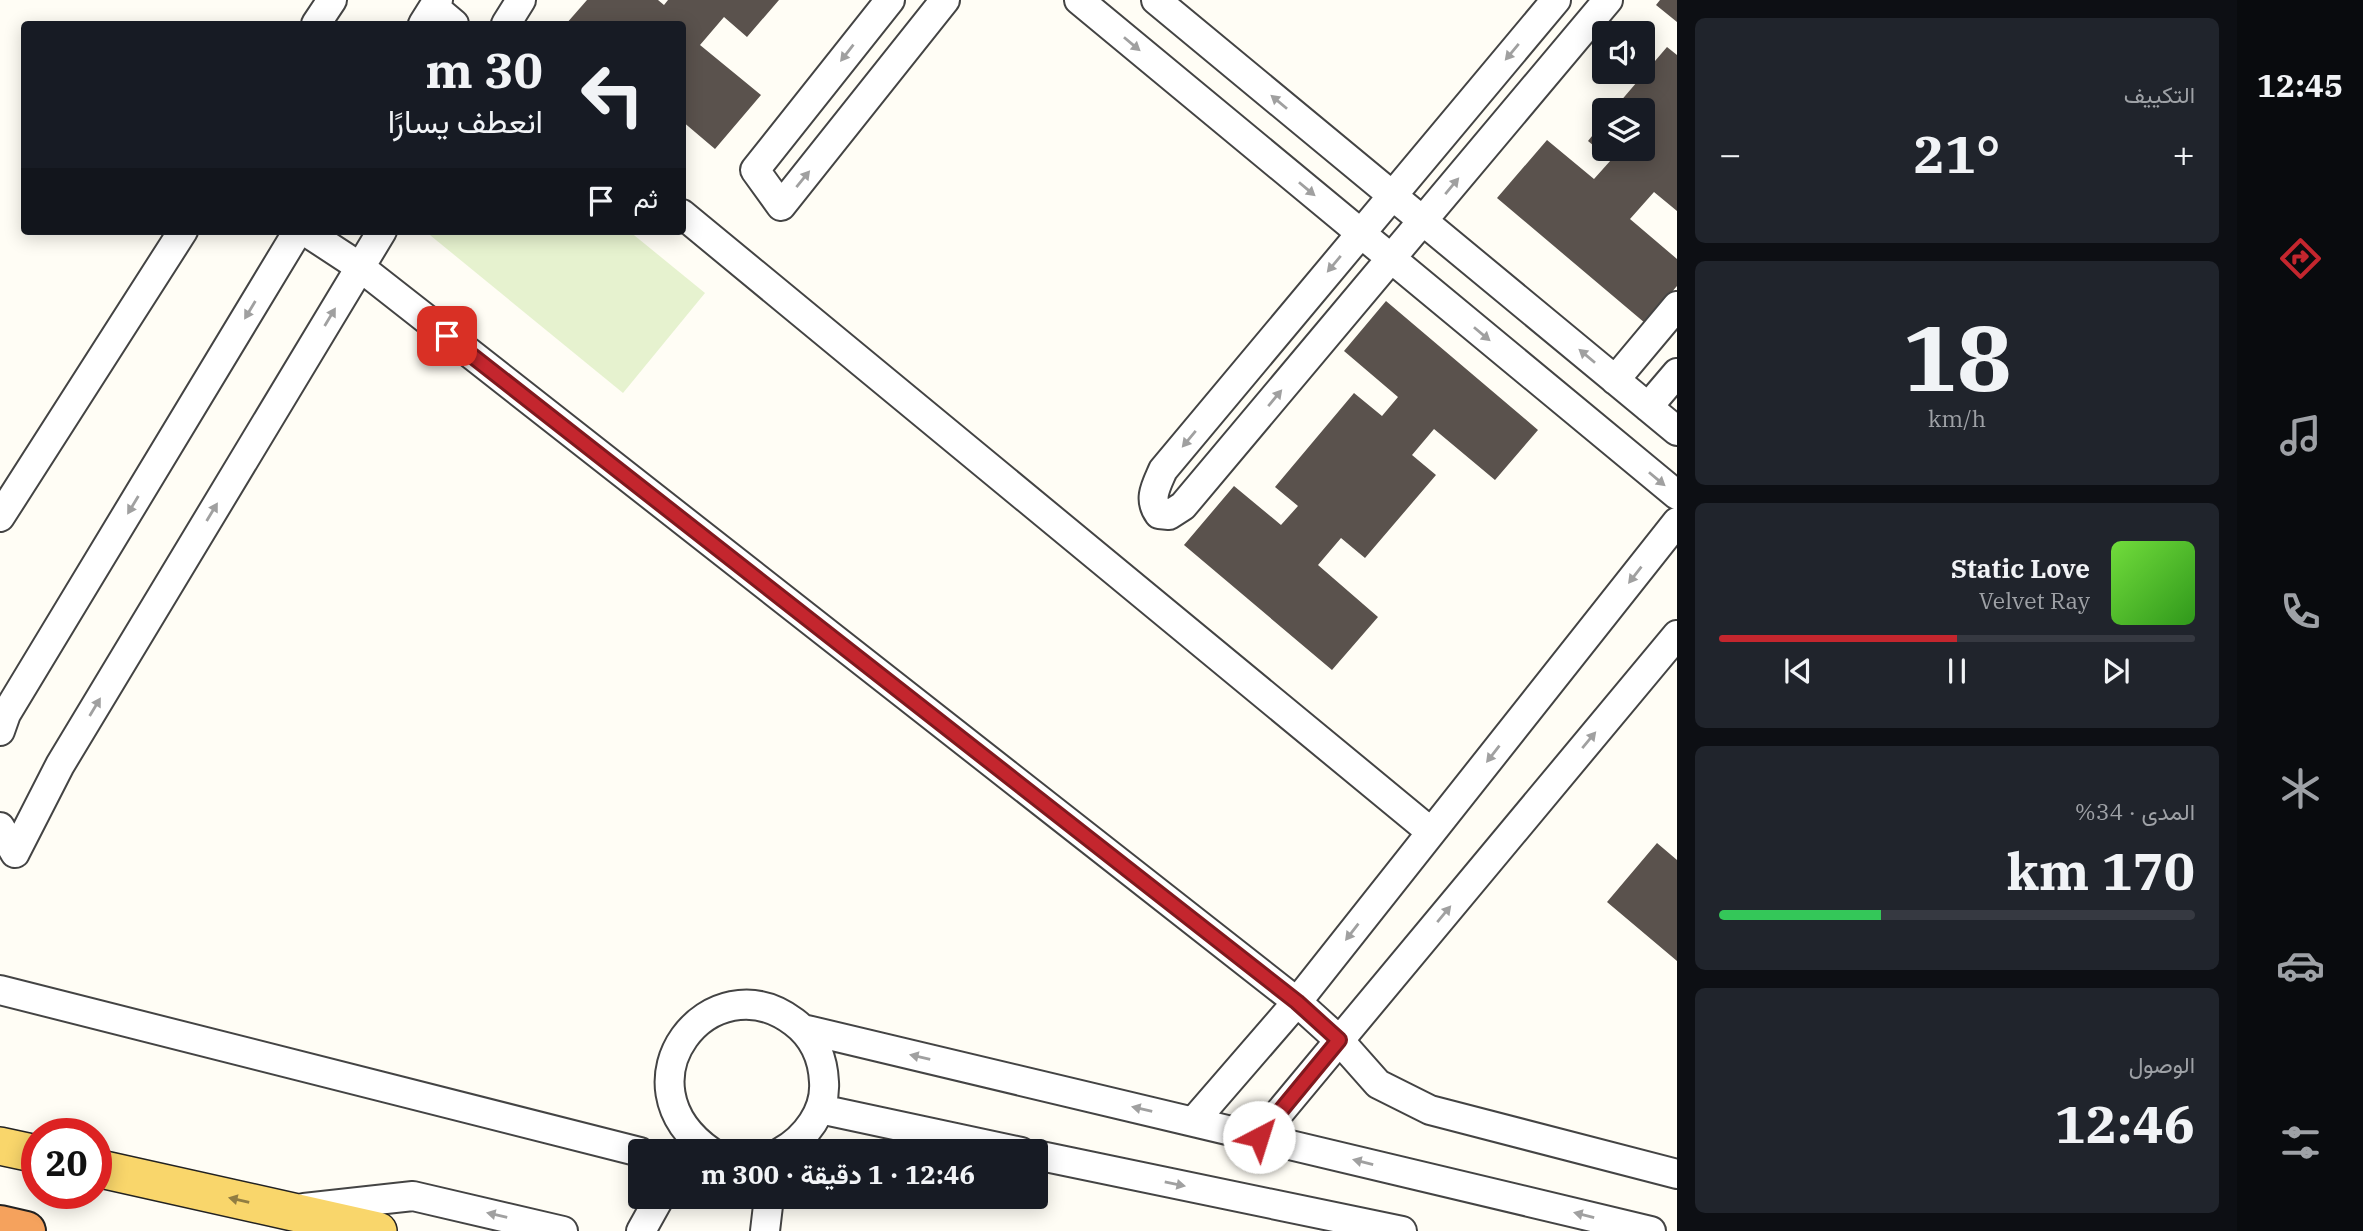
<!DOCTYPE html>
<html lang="ar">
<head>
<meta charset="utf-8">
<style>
	:root { --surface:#171b24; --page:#20242c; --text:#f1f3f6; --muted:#9ea1a6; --line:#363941; --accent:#c4262e }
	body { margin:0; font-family:"IBM Plex Serif",Vazirmatn,serif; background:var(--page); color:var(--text); direction:rtl; height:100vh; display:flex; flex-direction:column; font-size:26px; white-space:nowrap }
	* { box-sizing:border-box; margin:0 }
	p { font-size:23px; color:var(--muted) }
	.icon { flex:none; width:38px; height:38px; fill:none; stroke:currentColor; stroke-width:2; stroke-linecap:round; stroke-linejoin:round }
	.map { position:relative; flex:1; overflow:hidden; direction:ltr }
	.sheet { display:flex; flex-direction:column; gap:18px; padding:18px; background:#0d0f14; width:560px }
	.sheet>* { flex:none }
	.guide { position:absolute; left:21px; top:21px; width:665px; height:214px; border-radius:7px; box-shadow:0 4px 18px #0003; direction:rtl; background:#171b24; color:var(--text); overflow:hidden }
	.buttons { position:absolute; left:1592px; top:21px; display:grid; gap:14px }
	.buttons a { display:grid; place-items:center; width:63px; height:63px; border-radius:7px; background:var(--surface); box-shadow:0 4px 18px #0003; font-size:35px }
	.speed { position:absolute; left:21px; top:1118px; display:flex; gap:14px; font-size:35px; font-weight:700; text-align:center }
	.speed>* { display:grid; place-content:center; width:91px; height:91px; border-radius:50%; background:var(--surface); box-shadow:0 4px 18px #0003; line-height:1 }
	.speed .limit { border:10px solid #d22; background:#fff; color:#111 }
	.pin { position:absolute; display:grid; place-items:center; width:60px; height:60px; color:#fff; margin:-30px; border-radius:14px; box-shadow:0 4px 10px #0006 }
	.me { position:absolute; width:77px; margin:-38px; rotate:40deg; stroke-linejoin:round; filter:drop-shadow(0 0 5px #0008) }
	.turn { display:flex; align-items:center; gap:24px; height:147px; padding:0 28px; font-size:32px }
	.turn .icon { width:91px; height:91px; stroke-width:2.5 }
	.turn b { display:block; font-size:49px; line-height:60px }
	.then { display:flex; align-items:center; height:66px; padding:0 28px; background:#0003; gap:14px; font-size:26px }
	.big { font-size:52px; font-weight:700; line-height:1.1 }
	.sheet .card { flex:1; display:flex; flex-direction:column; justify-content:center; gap:10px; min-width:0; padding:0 24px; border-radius:10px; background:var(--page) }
	.sheet .dial { align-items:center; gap:0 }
	.dial b { font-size:91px; line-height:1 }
	.song { display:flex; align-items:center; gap:21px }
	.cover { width:84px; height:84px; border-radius:10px; background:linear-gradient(135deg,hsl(100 70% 55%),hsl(110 70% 35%)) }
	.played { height:7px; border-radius:4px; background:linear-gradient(90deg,var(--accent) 50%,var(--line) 50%) }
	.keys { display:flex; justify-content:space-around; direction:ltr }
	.heat { display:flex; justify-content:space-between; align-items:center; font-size:38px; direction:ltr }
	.charge { height:10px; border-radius:5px; background:linear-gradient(90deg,#34c759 34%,var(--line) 0) }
	.trip { position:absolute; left:628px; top:1139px; width:420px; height:70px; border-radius:7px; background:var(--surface); box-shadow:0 4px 18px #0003; font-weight:700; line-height:70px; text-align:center; direction:rtl }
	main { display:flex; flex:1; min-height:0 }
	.tabs { display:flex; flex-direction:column; width:126px; justify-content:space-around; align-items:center; background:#090b0e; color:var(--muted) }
	.tabs .icon { width:49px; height:49px }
	.tabs .on { color:var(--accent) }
	.tabs b { font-size:32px; color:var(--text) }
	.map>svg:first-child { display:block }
</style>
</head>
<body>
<main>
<nav class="tabs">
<b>12:45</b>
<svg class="icon on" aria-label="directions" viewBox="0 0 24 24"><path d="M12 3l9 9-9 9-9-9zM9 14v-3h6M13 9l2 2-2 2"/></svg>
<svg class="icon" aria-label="music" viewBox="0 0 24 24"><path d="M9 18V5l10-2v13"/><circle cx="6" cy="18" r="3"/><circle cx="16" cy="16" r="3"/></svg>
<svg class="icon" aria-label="phone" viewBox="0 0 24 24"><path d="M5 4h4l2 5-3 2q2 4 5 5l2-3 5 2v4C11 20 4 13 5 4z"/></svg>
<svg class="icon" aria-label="climate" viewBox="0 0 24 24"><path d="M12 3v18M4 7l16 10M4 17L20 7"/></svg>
<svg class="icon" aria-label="car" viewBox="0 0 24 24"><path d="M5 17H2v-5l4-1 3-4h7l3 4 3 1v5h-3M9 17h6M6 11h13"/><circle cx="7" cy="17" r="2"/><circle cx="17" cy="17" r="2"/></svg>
<svg class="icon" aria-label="filters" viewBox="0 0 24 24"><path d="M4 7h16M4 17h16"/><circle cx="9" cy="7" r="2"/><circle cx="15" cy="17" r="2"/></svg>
</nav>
<section class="sheet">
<div class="card"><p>التكييف</p>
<div class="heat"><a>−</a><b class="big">21°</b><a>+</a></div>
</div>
<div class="card dial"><b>18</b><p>km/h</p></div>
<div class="card">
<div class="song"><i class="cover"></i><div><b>Static Love</b><p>Velvet Ray</p></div></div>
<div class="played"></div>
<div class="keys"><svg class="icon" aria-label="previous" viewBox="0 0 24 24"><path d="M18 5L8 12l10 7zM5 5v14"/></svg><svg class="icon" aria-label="pause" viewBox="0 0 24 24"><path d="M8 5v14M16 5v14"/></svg><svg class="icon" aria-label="next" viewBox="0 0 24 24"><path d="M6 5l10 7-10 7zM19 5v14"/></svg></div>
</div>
<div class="card"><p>المدى · 34%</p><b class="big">170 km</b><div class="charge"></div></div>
<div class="card"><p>الوصول</p><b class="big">12:46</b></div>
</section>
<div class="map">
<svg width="1677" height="1231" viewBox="0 0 1677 1231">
	<rect width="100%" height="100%" fill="#fffdf5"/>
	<path fill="#e6f2cf" d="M425,231H629L705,293L623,393Z"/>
	<path fill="#5a524d" d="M587,0H658L664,5L668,0H779L747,37L724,17L700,45L761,95L715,149L682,121V24H566Z
		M1660,0H1677V22L1656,5Z
		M1667,47L1677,55V211L1654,192L1630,219L1677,259V286L1645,323L1497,198L1547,140L1594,179L1611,160L1588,141L1605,120V149H1643V110H1613Z
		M1386,301L1538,430L1495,480L1434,429L1412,455L1436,475L1365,558L1341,538L1318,565L1378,617L1332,670L1184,545L1234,486L1281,525L1298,506L1275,487L1354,393L1382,416L1398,397L1344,351Z
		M1657,843L1677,860V961L1607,902Z"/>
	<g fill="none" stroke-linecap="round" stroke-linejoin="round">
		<defs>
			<path id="minor" d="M890,0L755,170L781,206L945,0
				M1079,0L1677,495
				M1156,0L1677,431
				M1556,0L1163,470C1156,486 1148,499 1159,514L1169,515L1183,506L1608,0
				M434,7L454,24
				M316,24L332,0
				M423,24L438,0
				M506,24L521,0
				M682,214L1431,832
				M305,231L360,267L1297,1002L1339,1040L1378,1084L1430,1110L1677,1174
				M1615,380L1677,306
				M1648,407L1677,373
				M0,517L183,231
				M0,731L6,714L298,231
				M0,827L15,853
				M15,853L60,765L382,231
				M0,990L640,1152
				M803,1029L1651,1231
				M820,1109L1021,1152
				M1194,1121L1297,1002L1677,522
				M1259,1137L1677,635
				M711,1152C612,1083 711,959 794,1022C814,1037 823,1058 824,1082C826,1111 806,1138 781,1152
				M1036,1155L1402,1231
				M304,1208L413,1196L563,1231
				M641,1231L660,1197
				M765,1231L769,1197"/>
			<path id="major" d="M0,1146L37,1154
				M96,1168L378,1231"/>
			<path id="highway" d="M0,1225L26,1231"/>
		</defs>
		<use href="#minor" stroke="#444" stroke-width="32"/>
		<use href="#major" stroke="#222" stroke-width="40"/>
		<use href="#highway" stroke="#222" stroke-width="42"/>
		<use href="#minor" stroke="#fff" stroke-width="28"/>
		<use href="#major" stroke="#f9d66b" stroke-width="37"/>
		<use href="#highway" stroke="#f5a25d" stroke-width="38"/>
	</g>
	<defs><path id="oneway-solid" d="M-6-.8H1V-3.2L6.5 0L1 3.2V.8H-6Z" transform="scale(1.75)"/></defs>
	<g fill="#a0a0a0">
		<use href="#oneway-solid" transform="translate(1132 44) rotate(40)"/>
		<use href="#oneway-solid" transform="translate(1512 52) rotate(130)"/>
		<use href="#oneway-solid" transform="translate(847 53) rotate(128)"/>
		<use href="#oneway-solid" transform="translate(1279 102) rotate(-140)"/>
		<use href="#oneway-solid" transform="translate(803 179) rotate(-51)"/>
		<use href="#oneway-solid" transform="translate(1452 186) rotate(-50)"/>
		<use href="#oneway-solid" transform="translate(1307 189) rotate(40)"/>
		<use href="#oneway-solid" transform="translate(1334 264) rotate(130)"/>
		<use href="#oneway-solid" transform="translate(250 310) rotate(121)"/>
		<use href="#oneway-solid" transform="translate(330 317) rotate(-59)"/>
		<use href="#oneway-solid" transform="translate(1482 334) rotate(40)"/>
		<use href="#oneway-solid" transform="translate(1587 356) rotate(-140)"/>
		<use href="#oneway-solid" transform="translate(1275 398) rotate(-50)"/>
		<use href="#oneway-solid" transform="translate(1189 439) rotate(130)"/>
		<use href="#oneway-solid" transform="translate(1657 479) rotate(40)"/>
		<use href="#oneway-solid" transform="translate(133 505) rotate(121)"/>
		<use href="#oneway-solid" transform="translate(212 512) rotate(-59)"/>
		<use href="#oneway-solid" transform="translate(1635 575) rotate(128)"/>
		<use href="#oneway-solid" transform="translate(95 707) rotate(-59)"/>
		<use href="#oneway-solid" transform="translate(1589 740) rotate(-50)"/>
		<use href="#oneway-solid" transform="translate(1493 754) rotate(128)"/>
		<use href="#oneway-solid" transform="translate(1444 914) rotate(-50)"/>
		<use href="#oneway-solid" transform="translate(1352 932) rotate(128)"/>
		<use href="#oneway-solid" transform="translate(920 1057) rotate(-167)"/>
		<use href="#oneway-solid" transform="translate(1142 1109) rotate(-167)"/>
		<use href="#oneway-solid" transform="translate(1363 1162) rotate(-166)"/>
		<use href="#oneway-solid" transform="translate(1175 1184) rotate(12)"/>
		<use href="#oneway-solid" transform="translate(497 1215) rotate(-167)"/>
		<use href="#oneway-solid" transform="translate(1584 1215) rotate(-166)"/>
	</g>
	<use fill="#917d42" href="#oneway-solid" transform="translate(239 1200) rotate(-167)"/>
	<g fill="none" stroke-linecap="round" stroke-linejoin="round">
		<defs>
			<path id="route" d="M447,336L1297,1002L1339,1040L1259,1137"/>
		</defs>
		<use href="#route" stroke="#7f191e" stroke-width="18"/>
		<use href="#route" stroke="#c4262e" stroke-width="12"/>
	</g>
</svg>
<div class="buttons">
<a><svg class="icon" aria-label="sound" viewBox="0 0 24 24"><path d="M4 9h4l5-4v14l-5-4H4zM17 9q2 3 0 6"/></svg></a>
<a><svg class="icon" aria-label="layers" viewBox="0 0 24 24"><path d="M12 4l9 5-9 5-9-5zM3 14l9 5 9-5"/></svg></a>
</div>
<div class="speed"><div class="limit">20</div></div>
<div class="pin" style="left:447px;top:336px;background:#d93025"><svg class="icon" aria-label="arrive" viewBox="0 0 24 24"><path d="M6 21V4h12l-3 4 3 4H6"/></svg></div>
<svg class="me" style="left:1259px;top:1137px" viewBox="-20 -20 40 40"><circle r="19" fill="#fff"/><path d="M0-13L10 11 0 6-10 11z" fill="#c4262e"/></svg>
<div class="trip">12:46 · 1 دقيقة · 300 m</div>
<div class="guide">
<div class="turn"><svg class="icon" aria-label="left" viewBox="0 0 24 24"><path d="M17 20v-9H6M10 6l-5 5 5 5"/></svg><div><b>30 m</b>انعطف يسارًا</div></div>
<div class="then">ثم<svg class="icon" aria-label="arrive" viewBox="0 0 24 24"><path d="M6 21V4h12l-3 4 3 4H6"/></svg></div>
</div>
</div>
</main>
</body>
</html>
